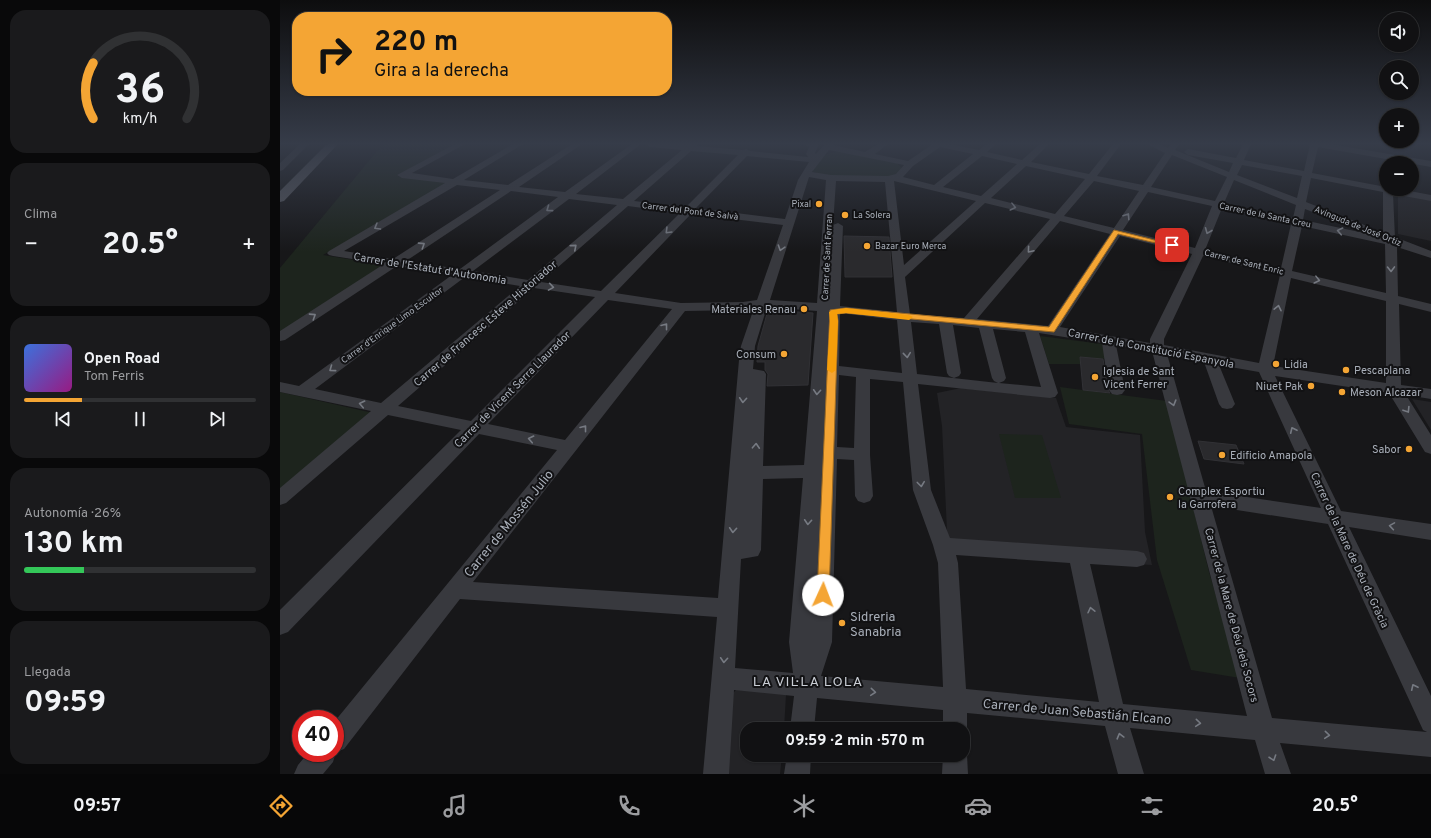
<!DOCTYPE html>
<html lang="es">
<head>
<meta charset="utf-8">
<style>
	:root { --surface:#111113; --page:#1a1a1c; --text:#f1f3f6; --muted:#9c9da0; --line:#303133; --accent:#f4a534 }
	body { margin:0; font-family:Overpass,sans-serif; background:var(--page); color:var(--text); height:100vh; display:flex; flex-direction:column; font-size:15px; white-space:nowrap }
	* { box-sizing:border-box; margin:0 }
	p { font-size:13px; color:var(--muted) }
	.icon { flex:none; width:22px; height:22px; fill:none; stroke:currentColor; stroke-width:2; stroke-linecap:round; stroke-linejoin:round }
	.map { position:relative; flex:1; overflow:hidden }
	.drawer { display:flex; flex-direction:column; gap:10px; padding:10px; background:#09090a; width:280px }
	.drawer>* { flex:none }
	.banner { position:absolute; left:12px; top:12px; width:380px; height:84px; border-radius:16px; box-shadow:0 1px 3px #0004,0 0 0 1px var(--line); background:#f4a534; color:#111; overflow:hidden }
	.buttons { position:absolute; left:1099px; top:12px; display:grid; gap:8px }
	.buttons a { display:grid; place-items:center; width:40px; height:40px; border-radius:50%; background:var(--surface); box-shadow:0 1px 3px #0004,0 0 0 1px var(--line); font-size:20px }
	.speed { position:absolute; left:12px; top:710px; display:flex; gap:8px; font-size:20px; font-weight:700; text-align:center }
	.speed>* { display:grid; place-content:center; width:52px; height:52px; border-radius:50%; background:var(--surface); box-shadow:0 1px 3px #0004,0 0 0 1px var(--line); line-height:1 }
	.speed .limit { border:6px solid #d22; background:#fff; color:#111 }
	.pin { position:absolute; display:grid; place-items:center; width:34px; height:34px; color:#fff; margin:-17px; border-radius:8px; box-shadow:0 2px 6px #0006 }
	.me { position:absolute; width:44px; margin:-22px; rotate:2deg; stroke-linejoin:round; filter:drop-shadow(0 0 3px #0008) }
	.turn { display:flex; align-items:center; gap:14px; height:84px; padding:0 16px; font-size:18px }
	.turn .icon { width:52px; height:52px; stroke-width:2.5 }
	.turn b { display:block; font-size:28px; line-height:34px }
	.big { font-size:30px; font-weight:700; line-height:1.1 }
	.drawer .card { flex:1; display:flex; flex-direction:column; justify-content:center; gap:6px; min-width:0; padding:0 14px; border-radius:16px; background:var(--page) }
	.drawer .dial { align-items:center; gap:0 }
	.dial svg { height:104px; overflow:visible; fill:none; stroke:var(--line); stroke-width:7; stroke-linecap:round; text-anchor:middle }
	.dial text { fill:var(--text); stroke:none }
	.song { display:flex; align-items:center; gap:12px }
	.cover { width:48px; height:48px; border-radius:6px; background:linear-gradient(135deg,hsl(220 70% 55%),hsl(310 70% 35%)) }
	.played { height:4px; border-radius:2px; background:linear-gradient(90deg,var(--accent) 25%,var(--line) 25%) }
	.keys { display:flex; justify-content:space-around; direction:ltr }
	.heat { display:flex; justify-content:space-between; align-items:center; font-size:22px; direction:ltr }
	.charge { height:6px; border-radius:3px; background:linear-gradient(90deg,#34c759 26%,var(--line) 0) }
	.trip { position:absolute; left:460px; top:722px; width:230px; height:40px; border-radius:16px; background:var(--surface); box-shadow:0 1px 3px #0004,0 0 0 1px var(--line); font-weight:700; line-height:40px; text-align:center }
	.menu { display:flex; height:64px; justify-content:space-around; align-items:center; background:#070708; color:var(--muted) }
	.menu .icon { width:28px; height:28px }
	.menu .active { color:var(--accent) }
	.menu b { font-size:18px; color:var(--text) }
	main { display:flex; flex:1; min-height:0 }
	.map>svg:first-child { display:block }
</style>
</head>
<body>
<main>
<section class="drawer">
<div class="card dial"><svg viewBox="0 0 100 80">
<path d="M14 69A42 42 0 1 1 86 69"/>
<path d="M14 69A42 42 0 0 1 14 26" stroke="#f4a534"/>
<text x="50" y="56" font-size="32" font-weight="700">36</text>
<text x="50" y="72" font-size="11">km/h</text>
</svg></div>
<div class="card"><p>Clima</p>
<div class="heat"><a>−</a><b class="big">20.5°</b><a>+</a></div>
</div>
<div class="card">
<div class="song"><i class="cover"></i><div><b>Open Road</b><p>Tom Ferris</p></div></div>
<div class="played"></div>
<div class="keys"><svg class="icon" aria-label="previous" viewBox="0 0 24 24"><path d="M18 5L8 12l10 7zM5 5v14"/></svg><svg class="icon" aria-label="pause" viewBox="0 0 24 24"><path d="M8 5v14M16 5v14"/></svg><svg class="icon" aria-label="next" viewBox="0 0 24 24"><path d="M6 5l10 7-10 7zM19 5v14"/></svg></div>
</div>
<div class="card"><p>Autonomía · 26%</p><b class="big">130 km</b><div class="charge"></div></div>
<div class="card"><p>Llegada</p><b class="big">09:59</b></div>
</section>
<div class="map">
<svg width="1151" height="774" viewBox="0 0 1151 774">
	<rect width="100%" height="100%" fill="#171719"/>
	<path fill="#232326" d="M1118,194L1151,200V241L1118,234Z
		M681,388L776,398L786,427L860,435L865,532L872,565L668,552L662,426L657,393Z
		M1132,399L1151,402V430Z
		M456,690L504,692L506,695L504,729H467V755H502L500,774H447L451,695Z"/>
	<path fill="#1d241d" d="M103,144H177L117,176L168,183L43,255L105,265L0,333V268Z
		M555,152H567L617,163L622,168L618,174L607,177H550L533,172L532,169C539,160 543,154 555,152Z
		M760,336L822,344L826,359L801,357V364H769Z
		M780,387L887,401L929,572L960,678L911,670L877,560L862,434L789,424Z
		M0,392L93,413L0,491Z
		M719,434L762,435L781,498H735Z"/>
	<path fill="#2a2a2d" stroke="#313135" d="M564,236L609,237L612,277H565Z
		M488,310L533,313L528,385L487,386L488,374L485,370V362H477L478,346Z
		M800,357L823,359L828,390L830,393L803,390Z
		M918,441L956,445L964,464L924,459Z"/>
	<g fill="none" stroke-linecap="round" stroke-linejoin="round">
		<path fill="#38393e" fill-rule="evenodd" d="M20,144H29L3,170L0,171V163Z
			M175,144H185L132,173L173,179L233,144H243L184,180L228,185L292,144H302L239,187L285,192L352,144H361L296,194L343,199L402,150L370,147L366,144H418L417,146L463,150L466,149L470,151L528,157L526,154L529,147L524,144H539L535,153L536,154L545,144H554L553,145L585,152L598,144H608L595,154L628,161L653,144H669L699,150L707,144H716L707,152L742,160L760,144H769L751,162L809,174L833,144H841L817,176L863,185L885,153L867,144H879L888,148L891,144H899L895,150L949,172L953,163L908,155L904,152L908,149L956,158L963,144H971L964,160L1024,171L1030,144H1050L1151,161V167L1038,147L1032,173L1106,187V189H1119L1151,195V201L1113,194L1115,238L1120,239L1151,251V258L1117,247L1118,296L1151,304V312L1119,304L1121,385L1151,389V399L1126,395L1151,435V454L1145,452L1109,393L995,376L1061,511L1151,524V540L1069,527L1151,696V757L1000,743L1011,774H985L975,740L850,728L864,774H838L825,726L687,713V729L683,738V729H663V710L537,698L534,729H510L514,696L454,690L449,774H423L437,617L180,599L64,749L56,752L53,762L43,774H14L18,765L28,753H55V721L277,450L199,434L8,632L0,635V610L181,430L108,415L6,503L0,505V488L91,411L0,392V382L19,386L172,275L117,266L5,340L0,341V331L104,264L53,256L49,255L47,253L49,251L165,183L122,178L117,175ZM660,147L693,154L654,185L623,177L633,166ZM549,150L624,165L616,174L608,176L551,175L532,172ZM411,151L458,155L406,207L354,201ZM892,155L947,177L935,201L871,187ZM467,156L529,162L518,180L505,219L416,208ZM702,156L737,164L701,196L663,187ZM962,165L1022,176L1017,198L957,175ZM746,166L805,179L775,214L711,198ZM529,177L546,180L537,303L490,300ZM1031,178L1103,192V237L1023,220L1025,209L1084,232L1088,233L1093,230L1092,228L1026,202ZM954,180L1016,205L1013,218L944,203ZM556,181L605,182L617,312L560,306L563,226L558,223L553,225ZM614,181L696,201L624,265ZM814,181L859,191L834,228L784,216ZM177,185L220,190L113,259L64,251ZM231,191L278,197L180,269L126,261ZM868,192L932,206L915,248L843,230ZM289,199L337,205L248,280L193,271ZM705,203L770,219L684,318L630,314L625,277ZM348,206L400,213L321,291L261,282ZM942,208L1011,224L1001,268L925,250ZM411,214L503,225L477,300L463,302L401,303L335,293ZM780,221L830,234L768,326L697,319ZM1022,226L1105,244L1106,293L1012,271ZM840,236L912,254L870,339V343L780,327ZM923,256L1000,275L979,363L884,345V339ZM185,277L240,286L101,403L35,389ZM1011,278L1106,301V383L993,366ZM254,288L315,297L191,421L118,406ZM328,300L392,309L285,440L208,424ZM487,307L537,311L524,465L483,466L486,374L484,371L473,369L475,346ZM474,308L461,346L459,360L438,598L193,582L405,311L463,310ZM560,313L617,320L622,373L559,366ZM631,322L659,324L667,373L669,376L674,378L679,376L681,373L673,325L699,328L712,378L714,381L718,383L637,374ZM713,329L745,332L761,387L719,383L724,381L726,378ZM759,333L822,343L829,390L832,394L837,395L842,394L845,390L836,345L872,351L967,716L843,704L810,564L857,567L864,565L867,559L864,553L857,551L670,538L651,490L638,384L770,398L775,397L778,393ZM887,354L924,362L939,404L942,408L947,409L952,408L955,404L939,365L979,372L1041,508L926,491ZM559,375L576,377L574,448L557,447ZM590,379L623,382L633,490L653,545L658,563L663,687L541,676L552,642L557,459L574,460L575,496L578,501L584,503L590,501L593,496L590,455ZM523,478L509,642L513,673L455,668L461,559L478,556L481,550L483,479ZM931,506L1048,524L1143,730L1147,732L992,718ZM676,555L790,563L819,702L686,689L678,563Z
			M683,746L687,755L688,774H662L663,755H683Z
			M507,755H531L530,774H504Z"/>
		<path fill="#54565d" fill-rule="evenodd" d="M47,144H58L4,201L0,202V191Z"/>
	</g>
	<defs><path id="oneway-chevron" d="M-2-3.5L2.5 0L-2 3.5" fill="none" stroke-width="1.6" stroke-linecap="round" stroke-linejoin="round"/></defs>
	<g stroke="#767a82">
		<use href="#oneway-chevron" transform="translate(733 207) rotate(14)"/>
		<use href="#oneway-chevron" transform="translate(269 209) rotate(144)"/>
		<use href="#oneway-chevron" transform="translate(847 216) rotate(-57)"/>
		<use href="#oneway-chevron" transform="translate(97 227) rotate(150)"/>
		<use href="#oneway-chevron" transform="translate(388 231) rotate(135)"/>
		<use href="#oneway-chevron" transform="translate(928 231) rotate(112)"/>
		<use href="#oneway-chevron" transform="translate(1060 231) rotate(-168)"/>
		<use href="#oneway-chevron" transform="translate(142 245) rotate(-33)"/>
		<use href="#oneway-chevron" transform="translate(294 247) rotate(-41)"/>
		<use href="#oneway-chevron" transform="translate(501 248) rotate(108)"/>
		<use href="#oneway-chevron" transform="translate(750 250) rotate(130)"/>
		<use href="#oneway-chevron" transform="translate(1111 269) rotate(89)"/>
		<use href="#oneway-chevron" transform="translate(1037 280) rotate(14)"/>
		<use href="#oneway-chevron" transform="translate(271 287) rotate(9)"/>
		<use href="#oneway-chevron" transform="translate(998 308) rotate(-78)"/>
		<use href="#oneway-chevron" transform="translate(33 316) rotate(-33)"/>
		<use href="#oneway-chevron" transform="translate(385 326) rotate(-52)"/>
		<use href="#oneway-chevron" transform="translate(627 355) rotate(84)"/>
		<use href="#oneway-chevron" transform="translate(52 369) rotate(144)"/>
		<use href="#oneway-chevron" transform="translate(537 392) rotate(94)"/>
		<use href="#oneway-chevron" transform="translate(463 400) rotate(94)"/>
		<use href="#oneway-chevron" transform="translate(893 403) rotate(74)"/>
		<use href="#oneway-chevron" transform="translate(82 404) rotate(-168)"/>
		<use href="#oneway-chevron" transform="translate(1127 410) rotate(58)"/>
		<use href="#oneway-chevron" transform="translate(304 428) rotate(-52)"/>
		<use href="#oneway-chevron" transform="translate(1013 430) rotate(-115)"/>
		<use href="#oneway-chevron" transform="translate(251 439) rotate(-168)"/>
		<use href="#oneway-chevron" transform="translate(476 446) rotate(-87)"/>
		<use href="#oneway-chevron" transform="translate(641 484) rotate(83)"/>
		<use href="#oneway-chevron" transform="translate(528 522) rotate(94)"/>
		<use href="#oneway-chevron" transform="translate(1112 526) rotate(-171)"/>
		<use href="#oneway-chevron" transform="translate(453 530) rotate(94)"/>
		<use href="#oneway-chevron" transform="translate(811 610) rotate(-103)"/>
		<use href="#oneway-chevron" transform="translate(444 660) rotate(94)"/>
		<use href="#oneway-chevron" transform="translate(1134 687) rotate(-115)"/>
		<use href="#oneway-chevron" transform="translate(593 692) rotate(5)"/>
		<use href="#oneway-chevron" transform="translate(918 723) rotate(5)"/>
		<use href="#oneway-chevron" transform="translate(1047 735) rotate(5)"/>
		<use href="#oneway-chevron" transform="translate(840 736) rotate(-105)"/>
		<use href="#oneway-chevron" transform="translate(993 758) rotate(71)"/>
	</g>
	<linearGradient id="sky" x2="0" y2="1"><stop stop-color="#0d0d0e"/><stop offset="0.57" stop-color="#363c49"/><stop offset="1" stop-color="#363c49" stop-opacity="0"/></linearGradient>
	<rect width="1151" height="252" fill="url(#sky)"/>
	<path fill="#f4a534" stroke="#9f6b22" d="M834,230L895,245L892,247L838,234L774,332L566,313L557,314L558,321L549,595L548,599L543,600L539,599L537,595L550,310L566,308L769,327Z"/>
	<path fill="#f59e0b" d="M566,308L629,315L633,317L629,320L566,313L557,314L558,321L556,370L552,373L547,370L550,321L549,312L553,310Z"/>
	<g fill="#f4a534" stroke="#121214" stroke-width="1.5">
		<circle cx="539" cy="204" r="4"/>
		<circle cx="565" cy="215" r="4"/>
		<circle cx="587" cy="246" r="4"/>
		<circle cx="524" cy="309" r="4"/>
		<circle cx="504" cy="354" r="4"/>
		<circle cx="996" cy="364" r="4"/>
		<circle cx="1066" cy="370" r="4"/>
		<circle cx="815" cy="377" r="4"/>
		<circle cx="1031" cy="386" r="4"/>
		<circle cx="1062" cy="392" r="4"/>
		<circle cx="1129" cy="449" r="4"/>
		<circle cx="942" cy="455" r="4"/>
		<circle cx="890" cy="497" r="4"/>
		<circle cx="562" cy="623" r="4"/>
	</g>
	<g text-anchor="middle" stroke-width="4" stroke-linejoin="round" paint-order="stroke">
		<g font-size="9" fill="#a9afb9" stroke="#121214" text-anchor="start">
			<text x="531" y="207" text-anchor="end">Pixal</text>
			<text x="573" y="218">La Solera</text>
			<text x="595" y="249">Bazar Euro Merca</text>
		</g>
		<g font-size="9" fill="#a9afb9" stroke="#121214">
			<text transform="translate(410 211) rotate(7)" y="3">Carrer del Pont de Salvà</text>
			<text transform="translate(985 215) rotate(12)" y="3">Carrer de la Santa Creu</text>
			<text transform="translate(1078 226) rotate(22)" y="3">Avinguda de José Ortiz</text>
			<text transform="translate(547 257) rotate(-87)" y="3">Carrer de Sant Ferran</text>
			<text transform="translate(964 262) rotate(14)" y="3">Carrer de Sant Enric</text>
			<text transform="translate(112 325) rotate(-36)" y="3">Carrer d'Enrique Limo Escultor</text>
		</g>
		<g font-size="11" fill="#a9afb9" stroke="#121214">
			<text transform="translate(150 268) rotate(9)" y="4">Carrer de l'Estatut d'Autonomia</text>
			<text transform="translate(205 323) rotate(-41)" y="4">Carrer de Francesc Esteve Historiador</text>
			<text transform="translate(871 348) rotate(11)" y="4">Carrer de la Constitució Espanyola</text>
			<text transform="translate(232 389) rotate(-45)" y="4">Carrer de Vicent Serra Llaurador</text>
			<text transform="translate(1070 550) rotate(65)" y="4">Carrer de la Mare de Déu de Gràcia</text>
			<text transform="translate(952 615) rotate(75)" y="4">Carrer de la Mare de Déu dels Socors</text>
		</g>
		<g font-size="11" fill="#a9afb9" stroke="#121214" text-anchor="start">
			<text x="516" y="313" text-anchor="end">Materiales Renau</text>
			<text x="496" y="358" text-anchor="end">Consum</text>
			<text x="1004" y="368">Lidia</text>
			<text x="1074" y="374">Pescaplana</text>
			<text x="823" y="375">Iglesia de Sant<tspan x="823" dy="13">Vicent Ferrer</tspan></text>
			<text x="1023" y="390" text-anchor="end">Niuet Pak</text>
			<text x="1070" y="396">Meson Alcazar</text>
			<text x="1121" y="453" text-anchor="end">Sabor</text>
			<text x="950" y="459">Edificio Amapola</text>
			<text x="898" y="495">Complex Esportiu<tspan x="898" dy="13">la Garrofera</tspan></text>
		</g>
		<g font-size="13" fill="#a9afb9" stroke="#121214">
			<text transform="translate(228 523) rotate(-51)" y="5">Carrer de Mossén Julio</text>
			<text transform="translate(797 711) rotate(5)" y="5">Carrer de Juan Sebastián Elcano</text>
		</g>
		<g font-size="13" fill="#a9afb9" stroke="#121214" text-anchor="start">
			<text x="570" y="621">Sidreria<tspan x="570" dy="15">Sanabria</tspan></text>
		</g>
		<g font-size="14" letter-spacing="1" fill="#caced5" stroke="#121214">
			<text x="528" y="686">LA VIL·LA LOLA</text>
		</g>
	</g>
</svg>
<div class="buttons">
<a><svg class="icon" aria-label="sound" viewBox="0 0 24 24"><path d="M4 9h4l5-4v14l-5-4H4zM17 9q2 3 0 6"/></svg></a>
<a><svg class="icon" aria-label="search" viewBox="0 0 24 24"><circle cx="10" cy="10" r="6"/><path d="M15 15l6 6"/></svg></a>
<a>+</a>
<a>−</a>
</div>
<div class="speed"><div class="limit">40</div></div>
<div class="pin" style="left:892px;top:245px;background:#d93025"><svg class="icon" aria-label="arrive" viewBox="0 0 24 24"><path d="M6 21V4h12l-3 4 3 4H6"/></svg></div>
<svg class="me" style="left:543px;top:595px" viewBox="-20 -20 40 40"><circle r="19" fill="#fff"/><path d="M0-13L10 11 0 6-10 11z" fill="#f4a534"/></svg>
<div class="trip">09:59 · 2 min · 570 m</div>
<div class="banner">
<div class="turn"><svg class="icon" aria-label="right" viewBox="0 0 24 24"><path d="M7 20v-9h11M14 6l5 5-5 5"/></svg><div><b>220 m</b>Gira a la derecha</div></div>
</div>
</div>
</main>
<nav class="menu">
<b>09:57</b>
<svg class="icon active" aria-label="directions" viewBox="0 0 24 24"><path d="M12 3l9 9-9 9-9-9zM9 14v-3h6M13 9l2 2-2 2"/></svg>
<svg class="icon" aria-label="music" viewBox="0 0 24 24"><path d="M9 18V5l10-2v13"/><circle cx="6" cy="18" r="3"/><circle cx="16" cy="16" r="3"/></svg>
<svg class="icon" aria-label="phone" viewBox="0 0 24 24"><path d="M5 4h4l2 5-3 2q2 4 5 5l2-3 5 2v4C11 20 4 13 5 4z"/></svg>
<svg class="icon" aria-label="climate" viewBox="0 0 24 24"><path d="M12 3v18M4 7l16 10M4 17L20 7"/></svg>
<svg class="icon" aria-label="car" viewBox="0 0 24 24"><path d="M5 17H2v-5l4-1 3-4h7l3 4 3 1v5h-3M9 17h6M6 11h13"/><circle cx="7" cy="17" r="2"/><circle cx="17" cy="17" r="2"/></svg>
<svg class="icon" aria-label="filters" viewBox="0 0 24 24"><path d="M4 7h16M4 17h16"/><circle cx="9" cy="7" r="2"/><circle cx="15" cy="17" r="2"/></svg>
<b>20.5°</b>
</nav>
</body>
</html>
